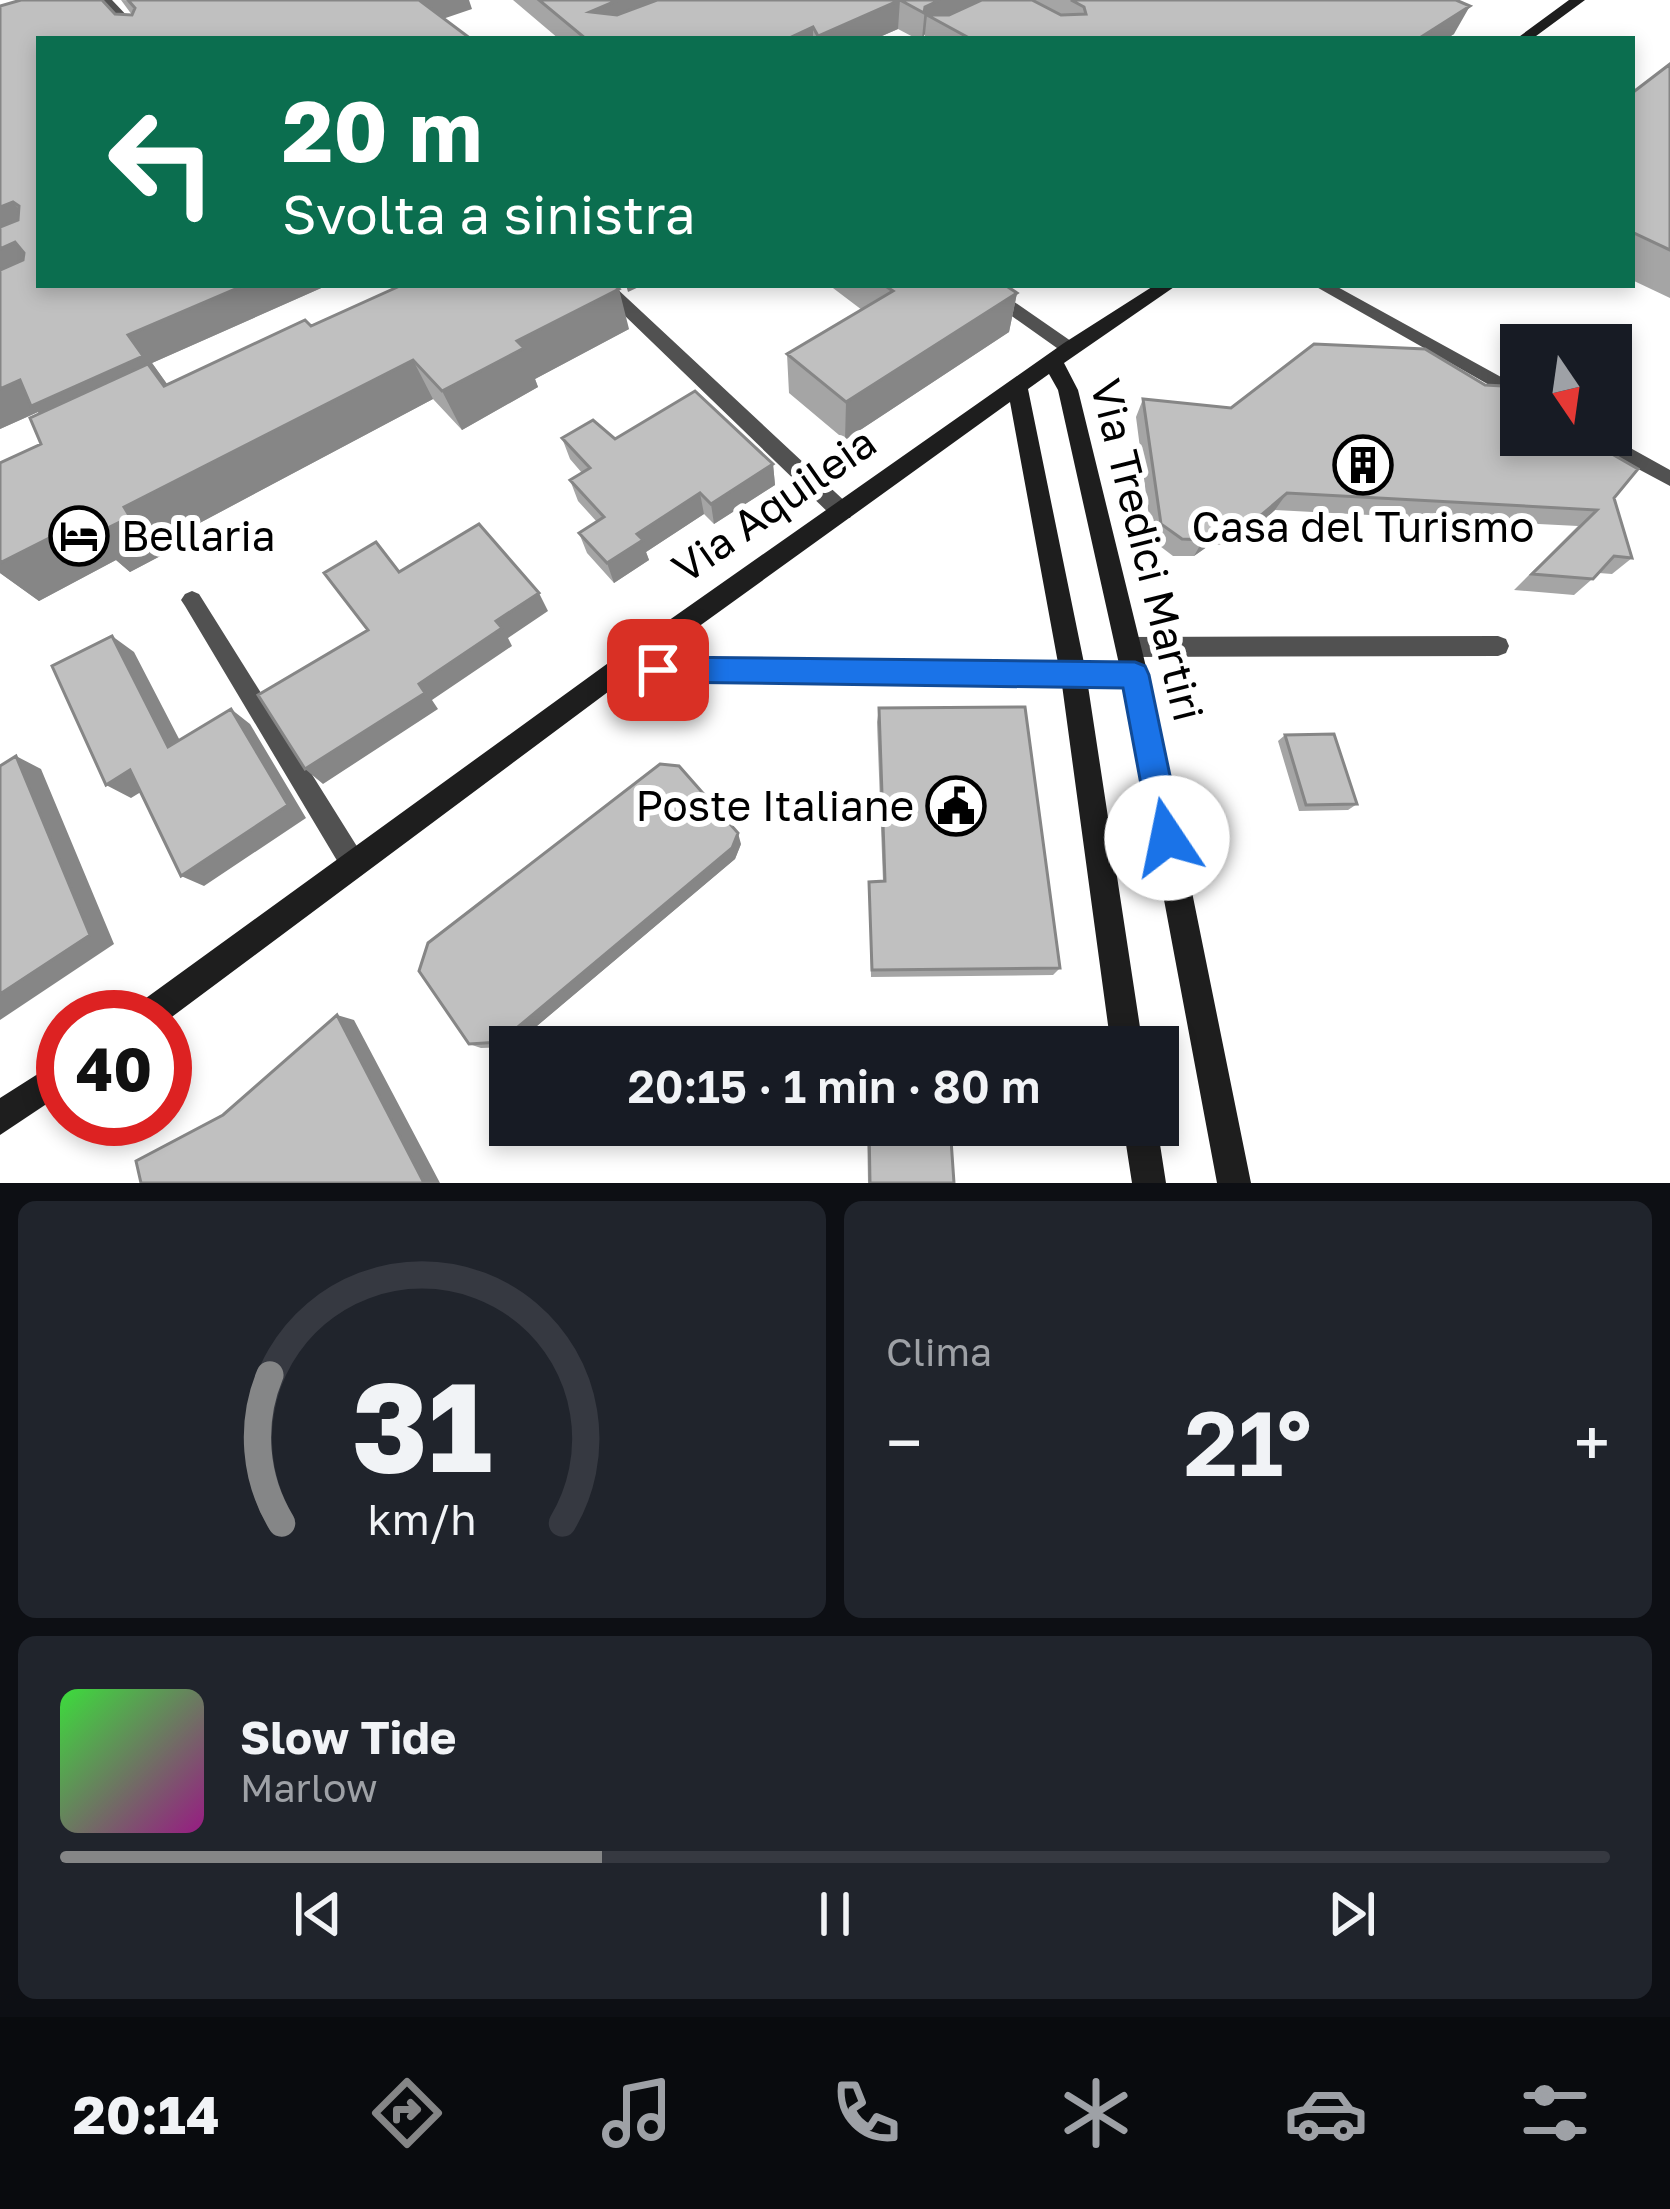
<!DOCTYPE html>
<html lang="it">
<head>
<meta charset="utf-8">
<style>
	:root { --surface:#171b24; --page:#20242c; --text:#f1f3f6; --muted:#9ea1a6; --line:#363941; --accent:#858687 }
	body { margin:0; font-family:"Golos Text",sans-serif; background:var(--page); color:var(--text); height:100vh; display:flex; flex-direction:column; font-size:45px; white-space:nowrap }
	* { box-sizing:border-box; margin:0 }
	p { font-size:39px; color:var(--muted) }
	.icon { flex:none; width:66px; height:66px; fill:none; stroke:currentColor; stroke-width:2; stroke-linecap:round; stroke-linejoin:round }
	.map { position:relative; height:1183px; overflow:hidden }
	.sheet { display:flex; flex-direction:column; gap:18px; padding:18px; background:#0d0f14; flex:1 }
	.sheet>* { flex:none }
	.banner { position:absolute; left:36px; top:36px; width:1599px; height:252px; border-radius:0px; box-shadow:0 6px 18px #0003; background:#0b6e4f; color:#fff; overflow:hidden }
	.needle { width:78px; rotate:167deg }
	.tools { position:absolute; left:1500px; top:324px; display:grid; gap:24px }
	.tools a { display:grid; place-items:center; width:132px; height:132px; border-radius:0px; background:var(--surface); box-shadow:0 6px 18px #0003; font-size:60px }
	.speed { position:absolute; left:36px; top:990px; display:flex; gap:24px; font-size:60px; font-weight:700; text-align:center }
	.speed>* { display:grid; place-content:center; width:156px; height:156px; border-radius:50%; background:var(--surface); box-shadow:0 6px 18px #0003; line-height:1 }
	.speed .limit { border:18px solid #d22; background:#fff; color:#111 }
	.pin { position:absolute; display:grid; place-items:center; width:102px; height:102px; color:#fff; margin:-51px; border-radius:24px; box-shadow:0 6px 18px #0006 }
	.me { position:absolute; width:132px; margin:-66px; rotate:349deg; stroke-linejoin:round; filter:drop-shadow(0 0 9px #0008) }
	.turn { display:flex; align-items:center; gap:42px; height:252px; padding:0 48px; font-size:54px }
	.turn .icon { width:156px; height:156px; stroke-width:2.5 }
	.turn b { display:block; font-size:84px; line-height:102px }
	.big { font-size:90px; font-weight:600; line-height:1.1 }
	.sheet .tile { flex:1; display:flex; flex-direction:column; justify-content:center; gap:18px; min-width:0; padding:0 42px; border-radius:18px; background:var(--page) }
	.sheet .dial { align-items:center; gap:0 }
	.dial svg { height:312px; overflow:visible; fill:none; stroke:var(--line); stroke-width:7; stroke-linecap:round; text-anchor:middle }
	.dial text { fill:var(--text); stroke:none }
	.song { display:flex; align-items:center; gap:36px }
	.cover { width:144px; height:144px; border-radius:18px; background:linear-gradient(135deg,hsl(120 70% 55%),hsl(310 70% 35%)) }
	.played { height:12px; border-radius:6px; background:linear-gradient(90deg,var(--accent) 35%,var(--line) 35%) }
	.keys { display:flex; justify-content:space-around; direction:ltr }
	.heat { display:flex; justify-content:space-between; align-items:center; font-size:66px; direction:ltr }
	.sheet .tiles { flex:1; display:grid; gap:18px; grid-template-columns:1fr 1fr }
	.tile:last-child { grid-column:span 2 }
	.trip { position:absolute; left:489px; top:1026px; width:690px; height:120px; border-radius:0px; background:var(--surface); box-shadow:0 6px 18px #0003; font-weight:600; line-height:120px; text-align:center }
	.tab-bar { display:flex; height:192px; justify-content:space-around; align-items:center; background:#090b0e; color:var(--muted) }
	.tab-bar .icon { width:84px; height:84px }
	.tab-bar .selected { color:var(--accent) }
	.tab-bar b { font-size:54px; color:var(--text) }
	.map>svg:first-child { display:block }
</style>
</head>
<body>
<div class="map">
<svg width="1670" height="1183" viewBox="0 0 1670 1183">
	<rect width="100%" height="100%" fill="#fff"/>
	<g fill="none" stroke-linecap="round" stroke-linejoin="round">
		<path fill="#515151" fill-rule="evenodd" d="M99,0H112L149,39H136Z
			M1313,285H1334L1521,388V403Z
			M1582,435H1607L1670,470V486L1584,440Z
			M192,591L199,594L363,856L367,865L363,874L354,878L345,874L185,606L181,600L185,594Z
			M1498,636L1506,639L1509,646L1506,653L1498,656L1128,657L1120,654L1117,647L1120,640L1128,637Z"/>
		<path fill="#515151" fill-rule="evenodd" d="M593,285H613L850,506L853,512L850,518H834Z
			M968,285H990L1081,348L1071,355L1064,353Z"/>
		<path fill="#1e1e1e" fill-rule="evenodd" d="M1569,0H1585L1532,39H1516Z
			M1155,285H1177L1064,363L1078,390L1148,675L1251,1183H1217L1124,686H1088L1143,1047H1111L1062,685L624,680L165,1022V1017H130L135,1006L611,661L1064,343ZM1049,374L1058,390L1119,664L1084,663L1028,389ZM1010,402L1058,663L655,658Z
			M63,1058V1093L0,1135V1098Z
			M1123,1125H1157L1166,1183H1132Z"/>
	</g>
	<path fill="#a5a5a5" d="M121,0L472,9L39,39V285H328L152,363L167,384L166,385L311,326L629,329L535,379L538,387L462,430L433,399L162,543L168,552L130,572L116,560L39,601L0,573V463L41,444L38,412L0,429V6L132,15Z
		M513,0H1456L1454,34L1446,39H925V34L922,39H917L898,29L875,39H559Z
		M1670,64V298L1632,280V93Z
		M829,285H1005L1017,293L1009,332L845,440L789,393L787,354L862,310Z
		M1143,399L1521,435L1614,498L1632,558L1612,574L1599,573L1574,595L1514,590L1578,526L1275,510L1235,546L1211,544L1194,556H1173L1152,540L1136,417Z
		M562,438L615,439L773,464L775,485L714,524L704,514L646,552L649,560L614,583L587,553L579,533L597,522L578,501L570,480L582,473L570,459Z
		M879,708L1060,968L1053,975L871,977L869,882L883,881L877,722Z
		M1285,735L1357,804L1348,810L1299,811L1278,741Z
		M741,844L735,859L512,1047L481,1048L469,1044Z
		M867,1125H950L954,1183H868Z"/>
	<path fill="#868686" d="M416,0H469L472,9L425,25Z
		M618,0H676L597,39L590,12Z
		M900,0L898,29L875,39H818V36Z
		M940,0H996L944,25L927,15L925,34L922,39L925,7Z
		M1470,6L1454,34L1446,39H1418Z
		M813,27V39H787Z
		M13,202L37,231L0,245V207Z
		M15,242L39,270L0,291V249Z
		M245,285H328L152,363L167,384H165L180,402L60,433L38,412L0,429V389Z
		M626,285H643L628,292Z
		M619,289L629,329L535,379L538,387L462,430L442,391L517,341Z
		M1017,293L1009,332L845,440L846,402Z
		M413,360L433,399L162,543L168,552L130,572L116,560L39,601L0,573V563L81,522L124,507Z
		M773,464L775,485L714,524L711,504Z
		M700,493L704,514L646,552L649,560L614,583L607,563L637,534Z
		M1287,493L1275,510L1235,546L1245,529Z
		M1221,528L1211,544L1194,556L1203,540Z
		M539,593L548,611L508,638L512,646L432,700L438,709L323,784L305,769L419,684L496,621Z
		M112,636L134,652L191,762L168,747Z
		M231,709L250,724L306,818L204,886L181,876Z
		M16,756L41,769L114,944L0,1020V994Z
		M130,770L154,784L131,798L106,785Z
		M738,833L741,844L735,859L512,1047L500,1042Z
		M337,1015L354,1020L440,1183H424Z"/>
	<path fill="#c0c0c0" stroke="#868686" stroke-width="3" d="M21,0H102L115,14L132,15L135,8L128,0H419L471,39H39V285H245L128,335L143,356L31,406L20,380L0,389V270L23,260L24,253L15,242L0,249V227L18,220L19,206L13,202L0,207V6Z
		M539,0H618L590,12L617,15L657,0H940L925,7L924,13L900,0L818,36L813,27L787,39H586Z
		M982,0H1032L1061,15L1086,14L1084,7L1071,0H1456L1470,6L1418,39H971L927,15H949Z
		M1670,64V250L1632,232V93Z
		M402,285H614L619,289L517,341L524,348L442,391L413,360L124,507L130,517L89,537L81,522L0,563V463L41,444L30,418L148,364L164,386L305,320L311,326Z
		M884,285H1005L1017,293L846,402L787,354L893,291Z
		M1314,344L1425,349L1485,385L1521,387V435H1579L1638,469L1614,498L1632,558L1614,556L1593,579L1532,574L1597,510L1287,493L1245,529L1221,528L1203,540L1182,539L1161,524L1143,399L1231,408Z
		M695,391L773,464L711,504L700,493L637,534L643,540L607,563L579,533L604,517L570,480L590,468L562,438L593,420L615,439Z
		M479,524L539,593L496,621L502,628L419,684L425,693L305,769L258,695L368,630L324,573L376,542L399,572Z
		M112,636L168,747L231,709L288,805L181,876L130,770L106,785L52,666Z
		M1025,707L1060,968L872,970L869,882L885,881L879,708Z
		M1334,734L1357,804L1306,805L1285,735Z
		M16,756L90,935L0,994V766Z
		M660,764L679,766L738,833L732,848L500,1042L469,1044L419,971L428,943Z
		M337,1015L424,1183H141L136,1161L223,1115Z
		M869,1125H950L954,1183H870Z"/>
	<path fill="#1a73e8" stroke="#114b97" stroke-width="3" d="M658,657L1135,662L1145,666L1149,675L1183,838L1178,850L1167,854L1156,850L1151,838L1123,688L658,682L648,679L644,670L648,661Z"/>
	<defs>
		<symbol id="building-ring" viewBox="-11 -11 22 22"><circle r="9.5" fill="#fff" stroke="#000" stroke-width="1.5"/><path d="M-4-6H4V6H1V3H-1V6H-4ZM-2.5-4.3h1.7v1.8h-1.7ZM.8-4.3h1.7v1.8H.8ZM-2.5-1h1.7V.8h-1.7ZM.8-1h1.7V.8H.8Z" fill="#000"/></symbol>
		<symbol id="hotel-ring" viewBox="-11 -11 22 22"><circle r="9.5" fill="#fff" stroke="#000" stroke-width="1.5"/><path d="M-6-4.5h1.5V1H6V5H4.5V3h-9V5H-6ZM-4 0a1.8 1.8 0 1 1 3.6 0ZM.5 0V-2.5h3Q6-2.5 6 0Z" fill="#000"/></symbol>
		<symbol id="civic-ring" viewBox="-11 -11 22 22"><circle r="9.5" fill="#fff" stroke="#000" stroke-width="1.5"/><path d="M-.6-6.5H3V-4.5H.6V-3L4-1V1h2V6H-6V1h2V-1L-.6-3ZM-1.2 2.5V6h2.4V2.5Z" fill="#000"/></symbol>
	</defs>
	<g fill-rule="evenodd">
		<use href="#building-ring" x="1330" y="432" width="66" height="66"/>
		<use href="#hotel-ring" x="46" y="503" width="66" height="66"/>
		<use href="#civic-ring" x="923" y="773" width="66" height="66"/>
	</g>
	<g text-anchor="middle" stroke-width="12" stroke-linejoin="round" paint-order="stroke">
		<g font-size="42" fill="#000" stroke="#fff">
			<text transform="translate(774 505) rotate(-35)" y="15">Via Aquileia</text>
			<text transform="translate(1147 550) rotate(76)" y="15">Via Tredici Martiri</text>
		</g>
		<g font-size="42" fill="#000" stroke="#fff">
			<text x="1363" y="542">Casa del Turismo</text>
			<text x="121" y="551" text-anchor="start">Bellaria</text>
			<text x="914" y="821" text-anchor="end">Poste Italiane</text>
		</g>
	</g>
</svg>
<div class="tools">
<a><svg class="needle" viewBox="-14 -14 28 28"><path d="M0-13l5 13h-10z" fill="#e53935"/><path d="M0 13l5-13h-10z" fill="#9ea1a6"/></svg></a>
</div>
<div class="speed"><div class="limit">40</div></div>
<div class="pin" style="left:658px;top:670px;background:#d93025"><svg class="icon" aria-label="arrive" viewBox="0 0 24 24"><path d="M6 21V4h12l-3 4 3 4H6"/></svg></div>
<svg class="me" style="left:1167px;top:838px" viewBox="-20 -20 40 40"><circle r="19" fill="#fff"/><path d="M0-13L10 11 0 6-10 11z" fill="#1a73e8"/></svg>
<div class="trip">20:15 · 1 min · 80 m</div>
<div class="banner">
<div class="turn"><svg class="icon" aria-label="left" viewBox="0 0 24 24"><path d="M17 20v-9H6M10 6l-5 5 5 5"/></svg><div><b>20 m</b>Svolta a sinistra</div></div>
</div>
</div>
<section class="sheet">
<div class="tiles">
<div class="tile dial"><svg viewBox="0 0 100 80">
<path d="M14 69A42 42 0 1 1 86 69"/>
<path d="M14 69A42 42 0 0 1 11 31" stroke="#858687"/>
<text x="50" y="56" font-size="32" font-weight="700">31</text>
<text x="50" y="72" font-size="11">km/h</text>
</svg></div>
<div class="tile"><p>Clima</p>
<div class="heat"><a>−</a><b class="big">21°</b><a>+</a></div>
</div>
<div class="tile">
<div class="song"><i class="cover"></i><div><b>Slow Tide</b><p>Marlow</p></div></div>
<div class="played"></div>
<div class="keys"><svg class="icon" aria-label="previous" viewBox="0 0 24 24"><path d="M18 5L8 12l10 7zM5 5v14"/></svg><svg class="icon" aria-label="pause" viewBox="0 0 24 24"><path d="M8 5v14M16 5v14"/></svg><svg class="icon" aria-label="next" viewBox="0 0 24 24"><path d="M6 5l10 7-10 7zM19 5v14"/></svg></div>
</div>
</div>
</section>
<nav class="tab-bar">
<b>20:14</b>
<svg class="icon selected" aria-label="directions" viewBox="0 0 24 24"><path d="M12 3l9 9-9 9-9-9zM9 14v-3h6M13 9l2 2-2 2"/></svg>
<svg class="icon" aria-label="music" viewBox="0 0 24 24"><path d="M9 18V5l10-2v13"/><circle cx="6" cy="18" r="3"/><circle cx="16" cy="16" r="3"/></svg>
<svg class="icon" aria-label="phone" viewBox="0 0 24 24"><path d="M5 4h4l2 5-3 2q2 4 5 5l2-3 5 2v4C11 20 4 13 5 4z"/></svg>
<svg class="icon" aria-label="climate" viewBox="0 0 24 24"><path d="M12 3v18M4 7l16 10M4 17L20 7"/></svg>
<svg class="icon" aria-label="car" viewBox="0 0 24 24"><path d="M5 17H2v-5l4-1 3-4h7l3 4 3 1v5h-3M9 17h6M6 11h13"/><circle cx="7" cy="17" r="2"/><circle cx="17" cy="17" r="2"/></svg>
<svg class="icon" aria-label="filters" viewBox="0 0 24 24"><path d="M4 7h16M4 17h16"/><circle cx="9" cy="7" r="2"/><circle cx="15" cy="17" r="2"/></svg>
</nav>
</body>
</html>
